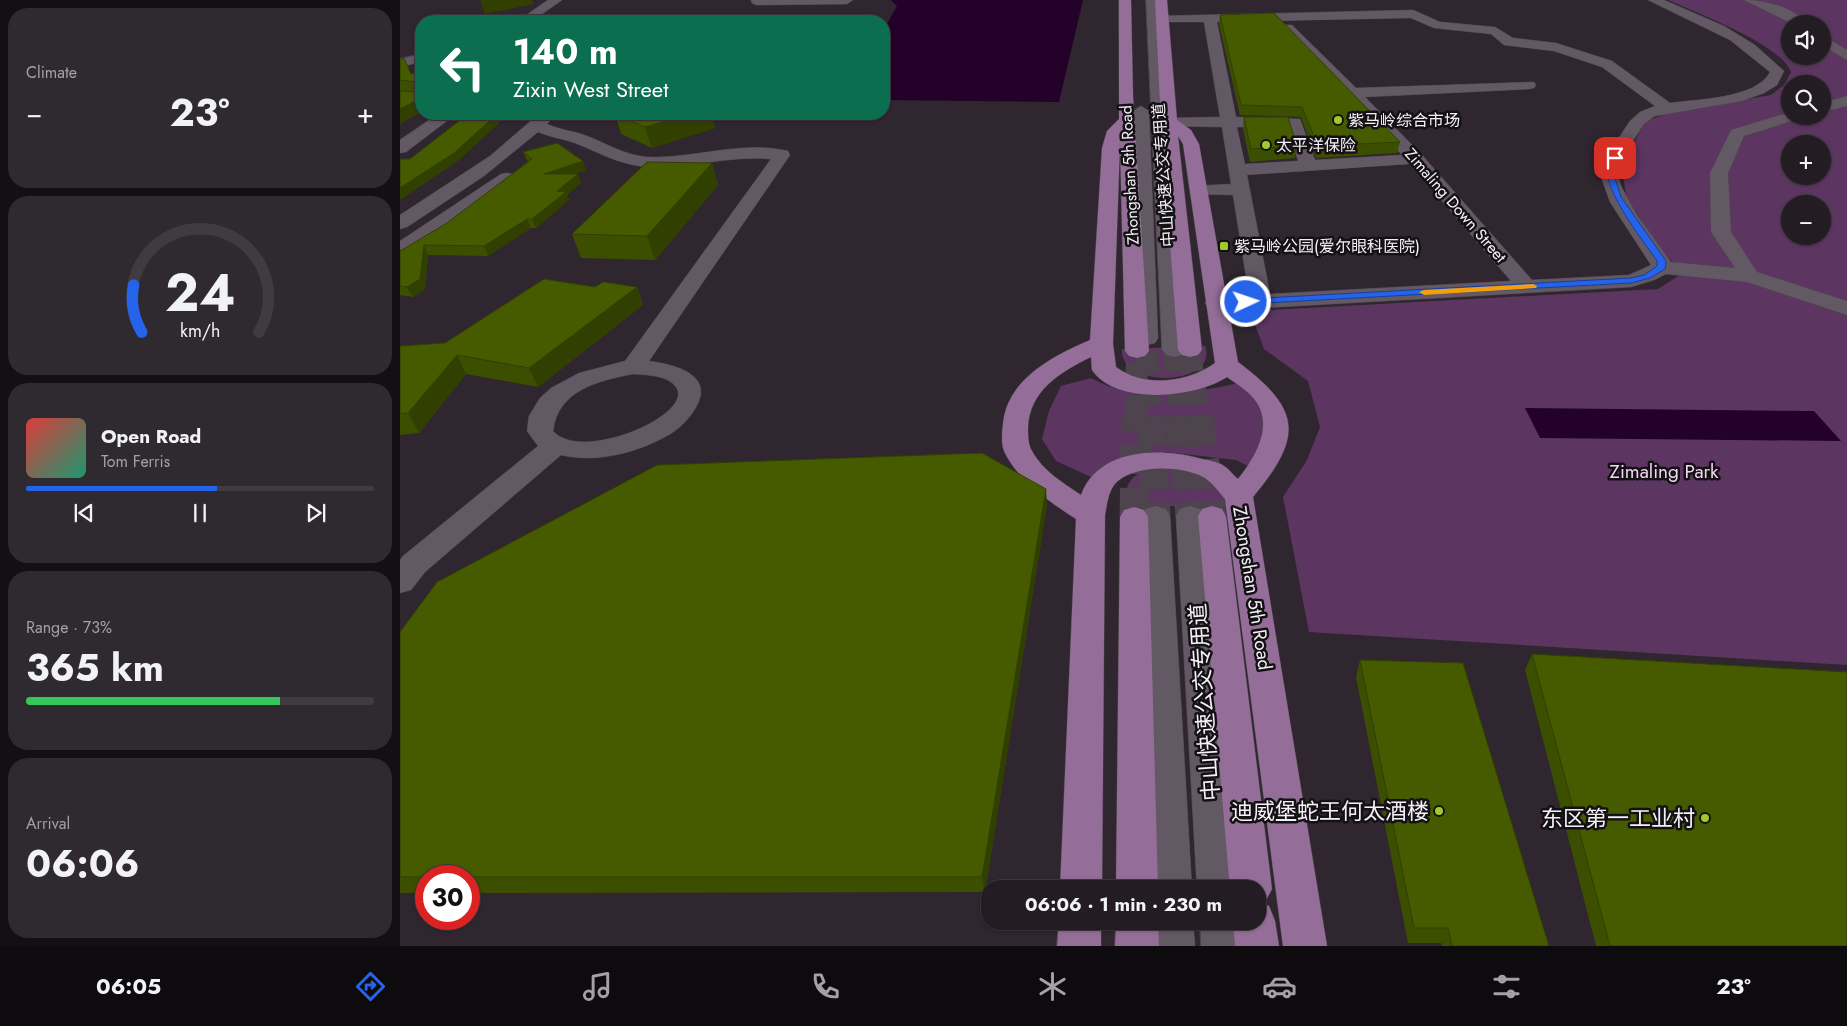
<!DOCTYPE html>
<html lang="en">
<head>
<meta charset="utf-8">
<style>
	:root { --surface:#231c23; --page:#2f2930; --text:#f1f3f6; --muted:#a3a1a6; --line:#403a41; --accent:#2563eb }
	body { margin:0; font-family:Jost,"Noto Sans SC",sans-serif; background:var(--page); color:var(--text); height:100vh; display:flex; flex-direction:column; font-size:19px; white-space:nowrap }
	* { box-sizing:border-box; margin:0 }
	p { font-size:16px; color:var(--muted) }
	.icon { flex:none; width:28px; height:28px; fill:none; stroke:currentColor; stroke-width:2; stroke-linecap:round; stroke-linejoin:round }
	.map { position:relative; flex:1; overflow:hidden }
	.sheet { display:flex; flex-direction:column; gap:8px; padding:8px; background:#130f13; width:400px }
	.sheet>* { flex:none }
	.guide { position:absolute; left:15px; top:15px; width:475px; height:105px; border-radius:20px; box-shadow:0 1px 4px #0004,0 0 0 1px var(--line); background:#0b6e4f; color:#fff; overflow:hidden }
	.buttons { position:absolute; left:1381px; top:15px; display:grid; gap:10px }
	.buttons a { display:grid; place-items:center; width:50px; height:50px; border-radius:50%; background:var(--surface); box-shadow:0 1px 4px #0004,0 0 0 1px var(--line); font-size:25px }
	.speed { position:absolute; left:15px; top:865px; display:flex; gap:10px; font-size:25px; font-weight:700; text-align:center }
	.speed>* { display:grid; place-content:center; width:65px; height:65px; border-radius:50%; background:var(--surface); box-shadow:0 1px 4px #0004,0 0 0 1px var(--line); line-height:1 }
	.speed .limit { border:8px solid #d22; background:#fff; color:#111 }
	.pin { position:absolute; display:grid; place-items:center; width:42px; height:42px; color:#fff; margin:-21px; border-radius:10px; box-shadow:0 2px 8px #0006 }
	.me { position:absolute; width:55px; margin:-28px; rotate:87deg; stroke-linejoin:round; filter:drop-shadow(0 0 4px #0008) }
	.turn { display:flex; align-items:center; gap:18px; height:105px; padding:0 15px; font-size:22px }
	.turn .icon { width:65px; height:65px; stroke-width:2.5 }
	.turn b { display:block; font-size:35px; line-height:42px }
	.big { font-size:38px; font-weight:700; line-height:1.1 }
	.sheet .card { flex:1; display:flex; flex-direction:column; justify-content:center; gap:8px; min-width:0; padding:0 18px; border-radius:20px; background:var(--page) }
	.sheet .dial { align-items:center; gap:0 }
	.dial svg { height:130px; overflow:visible; fill:none; stroke:var(--line); stroke-width:7; stroke-linecap:round; text-anchor:middle }
	.dial text { fill:var(--text); stroke:none }
	.song { display:flex; align-items:center; gap:15px }
	.cover { width:60px; height:60px; border-radius:8px; background:linear-gradient(135deg,hsl(0 70% 55%),hsl(160 70% 35%)) }
	.played { height:5px; border-radius:2px; background:linear-gradient(90deg,var(--accent) 55%,var(--line) 55%) }
	.keys { display:flex; justify-content:space-around; direction:ltr }
	.heat { display:flex; justify-content:space-between; align-items:center; font-size:28px; direction:ltr }
	.charge { height:8px; border-radius:4px; background:linear-gradient(90deg,#34c759 73%,var(--line) 0) }
	.trip { position:absolute; left:581px; top:880px; width:285px; height:50px; border-radius:20px; background:var(--surface); box-shadow:0 1px 4px #0004,0 0 0 1px var(--line); font-weight:700; line-height:50px; text-align:center }
	.menu { display:flex; height:80px; justify-content:space-around; align-items:center; background:#0e0b0e; color:var(--muted) }
	.menu .icon { width:35px; height:35px }
	.menu .current { color:var(--accent) }
	.menu b { font-size:22px; color:var(--text) }
	main { display:flex; flex:1; min-height:0 }
	.map>svg:first-child { display:block }
</style>
</head>
<body>
<main>
<section class="sheet">
<div class="card"><p>Climate</p>
<div class="heat"><a>−</a><b class="big">23°</b><a>+</a></div>
</div>
<div class="card dial"><svg viewBox="0 0 100 80">
<path d="M14 69A42 42 0 1 1 86 69"/>
<path d="M14 69A42 42 0 0 1 9 40" stroke="#2563eb"/>
<text x="50" y="56" font-size="32" font-weight="700">24</text>
<text x="50" y="72" font-size="11">km/h</text>
</svg></div>
<div class="card">
<div class="song"><i class="cover"></i><div><b>Open Road</b><p>Tom Ferris</p></div></div>
<div class="played"></div>
<div class="keys"><svg class="icon" aria-label="previous" viewBox="0 0 24 24"><path d="M18 5L8 12l10 7zM5 5v14"/></svg><svg class="icon" aria-label="pause" viewBox="0 0 24 24"><path d="M8 5v14M16 5v14"/></svg><svg class="icon" aria-label="next" viewBox="0 0 24 24"><path d="M6 5l10 7-10 7zM19 5v14"/></svg></div>
</div>
<div class="card"><p>Range · 73%</p><b class="big">365 km</b><div class="charge"></div></div>
<div class="card"><p>Arrival</p><b class="big">06:06</b></div>
</section>
<div class="map">
<svg width="1447" height="946" viewBox="0 0 1447 946">
	<rect width="100%" height="100%" fill="#2f262f"/>
	<path fill="#5c3661" fill-rule="evenodd" d="M1268,0H1447V665L909,632L883,497L907,460L920,427L908,381L864,349L850,311L1258,289L1283,273L1257,245L1227,198L1221,167L1245,122L1267,113L1371,95L1384,85L1391,72C1382,45 1295,12 1268,0ZM1390,24H1422V56H1390ZM1390,84H1422V116H1390ZM1390,144H1422V176H1390ZM1390,204H1422V236H1390Z
		M805,346C820,386 719,390 722,349Z
		M691,378C737,404 794,393 843,382L866,416L854,469L836,460L766,452L721,459L691,477L656,461L642,439L649,411L661,386Z
		M780,464L821,483L827,506H726C721,469 752,468 780,464Z"/>
	<path fill="#240129" d="M491,0H683L659,102L484,100V29L497,6Z
		M1125,408L1414,411L1441,441L1140,438Z"/>
	<g fill="none" stroke-linecap="round" stroke-linejoin="round">
		<path stroke="#4d444d" stroke-width="22" stroke-dasharray="22 11" stroke-linecap="butt" d="M774,350L781,418
			M747,351L751,418"/>
		<path stroke="#4d444d" stroke-width="29" stroke-dasharray="29 14" stroke-linecap="butt" d="M751,417L756,516
			M780,417L790,516"/>
		<path stroke="#4d444d" stroke-width="22" stroke-dasharray="22 11" stroke-linecap="butt" d="M790,350L799,418
			M736,418L737,351"/>
		<path stroke="#4d444d" stroke-width="29" stroke-dasharray="29 14" stroke-linecap="butt" d="M799,417L812,516
			M734,517L736,417"/>
		<defs>
			<path id="minor" d="M148,0H162L132,21H118Z
				M351,0H453L447,4L356,5L352,3Z
				M746,0H758L759,16L1013,10L1040,22L1095,27L1113,38L1156,43L1212,61L1270,103C1297,99 1356,99 1370,72L1330,40L1248,0H1264L1324,26L1355,45L1384,71L1377,85L1364,93L1342,101L1255,116L1244,124L1225,153L1219,167L1218,177L1222,188L1237,215L1271,262L1335,268L1311,232L1310,173L1331,130L1390,112V116H1400L1398,119L1344,136L1328,173L1331,232L1357,272L1447,301V315L1347,282L1266,274L1254,280L1231,287L861,308L816,310L808,308L805,303L808,298L849,295L833,195L794,194L791,190L794,186L831,184L822,127L768,126L786,350L782,355L774,357L766,355L762,350ZM1011,18L1034,28L1091,34L1104,45L1154,51L1202,67L1255,106L1240,112L1230,121L1204,160L1201,177L1210,202L1251,265L1229,275L1132,280L1022,155L965,97L1129,89L1134,88L1136,85L1134,82L956,88L892,25H884L882,28L884,31L1002,155L915,160L900,119L836,117L817,22ZM760,22H804L820,117L767,118ZM837,127H888L898,161L845,164ZM1010,164L1111,281L870,294L847,175Z
				M1344,0C1364,0 1394,7 1407,24H1393Z
				M1422,35L1447,50V60L1422,45Z
				M21,54V62L0,67V59Z
				M1447,96V106L1422,112V103Z
				M741,106L749,111L758,338L755,343L747,345L739,343L736,338L733,111Z
				M38,114H56L6,152L0,153V140Z
				M139,114H156L147,124C160,130 174,131 187,136C208,144 224,155 247,157C294,159 342,140 388,151L390,155L249,361C278,365 318,376 293,412C285,424 274,433 261,439C232,454 193,463 161,455L25,572L11,590L0,593V560L3,556L138,446L127,431L129,416L140,398L151,388L179,373L225,361L371,159C329,155 289,169 248,167C220,165 200,153 175,143C163,139 150,137 138,132L84,176L7,227L0,229V215L90,156ZM233,374C246,375 268,375 276,387C296,414 182,464 153,431C158,390 198,381 233,374Z
				M107,173L113,174L116,178L113,182L7,254L0,256V241L101,174Z
				M756,506L766,509L770,516L792,889H750L742,516L746,509Z
				M790,506L800,509L804,516L839,889H797L776,516L780,509Z
				M751,921H793L795,946H751Z
				M800,921H842L845,946H801Z"/>
			<path id="major" d="M719,0H731L733,96L749,351L745,356L737,358L729,356L725,351L720,143L713,344L716,367C744,388 787,383 815,363L783,144L778,136L802,350L798,355L790,357L782,355L778,350L761,122L755,0H767L777,120L791,130L799,144L838,362C901,409 904,436 853,497L927,946H883L825,499C819,492 811,481 803,477C781,465 731,464 714,485C708,494 707,504 705,515L702,889H660L676,519C650,502 618,481 604,451C601,443 602,432 603,424C607,379 653,356 690,340L702,148L707,131L719,119ZM691,357L692,370C717,406 795,398 827,377C837,384 850,392 857,403C873,428 854,459 838,479C833,475 829,469 824,466C817,461 806,460 798,458C757,447 698,449 681,495C663,483 642,470 632,451C628,445 628,435 628,428C629,391 660,372 691,357Z
				M812,506L822,509L826,516L872,889L864,904L869,906L875,921L879,946H835L833,921H858V889H830L798,516L802,509Z
				M734,507L744,510L748,517L758,889H716L720,517L724,510Z
				M659,921H701V946H657Z
				M716,921H758L759,946H715Z"/>
		</defs>
		<use href="#minor" stroke="#4c454d" stroke-width="1"/>
		<use href="#major" stroke="#4c454d" stroke-width="1"/>
		<use href="#minor" fill="#635964" fill-rule="evenodd"/>
		<use href="#major" fill="#946e98" fill-rule="evenodd"/>
	</g>
	<path fill="#3c4e00" d="M820,15L1000,142L997,153L916,158L901,117L840,115L819,24Z
		M0,60L11,74L21,70V112L0,124Z
		M215,114L315,128L252,148L221,134Z
		M844,117L897,146L895,158L850,162L843,129Z
		M123,152L186,170L173,174H178L181,183L167,195L169,200L136,228H131L88,256L28,255L25,289L13,297L0,295V250H2L47,223L128,162Z
		M312,163L318,185L255,260L181,258L172,234Z
		M195,287H237L243,305L138,387L66,374L19,433L0,435V346L45,343Z
		M647,505L585,892L69,893V876H26V893H0V632Z
		M1132,654L1447,946H1196L1125,670Z
		M960,660L1149,946H1042L1041,943H1008L956,677Z"/>
	<path fill="#314000" d="M80,0H132L134,4L85,14Z
		M21,98V112L0,124V109Z
		M97,114H109L58,161L0,200V188Z
		M289,114H312L315,128L252,148L245,127Z
		M183,161L186,170L147,183L144,174Z
		M312,163L318,185L255,260L247,236Z
		M178,174L181,183L167,195L169,200L136,228L132,219L157,191Z
		M127,219L131,228L88,256L84,246Z
		M24,245L28,255L25,289L13,297L7,287Z
		M237,287L243,305L138,387L129,368Z
		M57,355L66,374L19,433L8,413Z
		M646,489L647,505L585,892L582,877Z"/>
	<path fill="#465b00" stroke="#314000" d="M874,13L1000,142L918,146L902,107L841,105L820,15Z
		M154,17L160,21H154Z
		M4,58L11,74L21,70V98L0,109V91L17,92V82L0,80V60Z
		M68,114H97L54,153L0,188V159H10Z
		M215,114H289L245,127Z
		M844,117H888L897,146L851,149Z
		M157,143L183,161L144,174H178L157,191L166,192L132,219H127L84,246L24,245L20,279L7,287L0,286V250H2L47,223L132,159L123,152Z
		M247,162L312,163L247,236L172,234Z
		M144,279L195,287L203,282L237,287L129,368L57,355L8,413L0,414V346L45,343Z
		M582,453L646,489L582,877H69V876H26V877H0V632L37,582L257,465Z
		M1132,654L1447,672V946H1210Z
		M960,660L1063,663L1149,946H1052L1048,928H1014Z"/>
	<path fill="#2563eb" stroke="#184099" d="M1215,156L1218,158L1213,172L1221,197L1266,261L1265,269L1250,278L1231,283L846,304L842,302L846,299L1231,278L1244,275L1257,266V261C1246,244 1186,171 1215,156Z"/>
	<path fill="#f59e0b" d="M1133,284L1137,286L1136,288L1024,295L1019,292L1024,290Z"/>
	<g fill="#a1c929" stroke="#141115" stroke-width="2">
		<circle cx="938" cy="120" r="5"/>
		<circle cx="866" cy="145" r="5"/>
		<rect x="819" y="241" width="10" height="10" rx="2.5"/>
		<circle cx="1039" cy="811" r="5"/>
		<circle cx="1305" cy="818" r="5"/>
	</g>
	<g text-anchor="middle" stroke-width="5" stroke-linejoin="round" paint-order="stroke">
		<g font-size="16" fill="#f5f0f6" stroke="#141115" text-anchor="start">
			<text x="948" y="126">紫马岭综合市场</text>
			<text x="876" y="151">太平洋保险</text>
			<text x="834" y="252">紫马岭公园(爱尔眼科医院)</text>
		</g>
		<g font-size="16" fill="#f5f0f6" stroke="#141115">
			<text transform="translate(729 175) rotate(-93)" y="6">Zhongshan 5th Road</text>
			<text transform="translate(763 175) rotate(-94)" y="6">中山快速公交专用道</text>
			<text transform="translate(1056 205) rotate(49)" y="6">Zimaling Down Street</text>
		</g>
		<g font-size="19" fill="#f3d4f5" stroke="#141115">
			<text x="1264" y="478">Zimaling Park</text>
		</g>
		<g font-size="19" fill="#f5f0f6" stroke="#141115">
			<text transform="translate(853 588) rotate(81)" y="7">Zhongshan 5th Road</text>
		</g>
		<g font-size="22" fill="#f5f0f6" stroke="#141115">
			<text transform="translate(804 702) rotate(-94)" y="8">中山快速公交专用道</text>
		</g>
		<g font-size="22" fill="#f5f0f6" stroke="#141115" text-anchor="end">
			<text x="1029" y="819">迪威堡蛇王何太酒楼</text>
			<text x="1295" y="826">东区第一工业村</text>
		</g>
	</g>
</svg>
<div class="buttons">
<a><svg class="icon" aria-label="sound" viewBox="0 0 24 24"><path d="M4 9h4l5-4v14l-5-4H4zM17 9q2 3 0 6"/></svg></a>
<a><svg class="icon" aria-label="search" viewBox="0 0 24 24"><circle cx="10" cy="10" r="6"/><path d="M15 15l6 6"/></svg></a>
<a>+</a>
<a>−</a>
</div>
<div class="speed"><div class="limit">30</div></div>
<div class="pin" style="left:1215px;top:158px;background:#d93025"><svg class="icon" aria-label="arrive" viewBox="0 0 24 24"><path d="M6 21V4h12l-3 4 3 4H6"/></svg></div>
<svg class="me" style="left:846px;top:302px" viewBox="-20 -20 40 40"><circle r="17" fill="#2563eb" stroke="#fff" stroke-width="3"/><path d="M0-11L8 9 0 5-8 9z" fill="#fff"/></svg>
<div class="trip">06:06 · 1 min · 230 m</div>
<div class="guide">
<div class="turn"><svg class="icon" aria-label="left" viewBox="0 0 24 24"><path d="M17 20v-9H6M10 6l-5 5 5 5"/></svg><div><b>140 m</b>Zixin West Street</div></div>
</div>
</div>
</main>
<nav class="menu">
<b>06:05</b>
<svg class="icon current" aria-label="directions" viewBox="0 0 24 24"><path d="M12 3l9 9-9 9-9-9zM9 14v-3h6M13 9l2 2-2 2"/></svg>
<svg class="icon" aria-label="music" viewBox="0 0 24 24"><path d="M9 18V5l10-2v13"/><circle cx="6" cy="18" r="3"/><circle cx="16" cy="16" r="3"/></svg>
<svg class="icon" aria-label="phone" viewBox="0 0 24 24"><path d="M5 4h4l2 5-3 2q2 4 5 5l2-3 5 2v4C11 20 4 13 5 4z"/></svg>
<svg class="icon" aria-label="climate" viewBox="0 0 24 24"><path d="M12 3v18M4 7l16 10M4 17L20 7"/></svg>
<svg class="icon" aria-label="car" viewBox="0 0 24 24"><path d="M5 17H2v-5l4-1 3-4h7l3 4 3 1v5h-3M9 17h6M6 11h13"/><circle cx="7" cy="17" r="2"/><circle cx="17" cy="17" r="2"/></svg>
<svg class="icon" aria-label="filters" viewBox="0 0 24 24"><path d="M4 7h16M4 17h16"/><circle cx="9" cy="7" r="2"/><circle cx="15" cy="17" r="2"/></svg>
<b>23°</b>
</nav>
</body>
</html>
